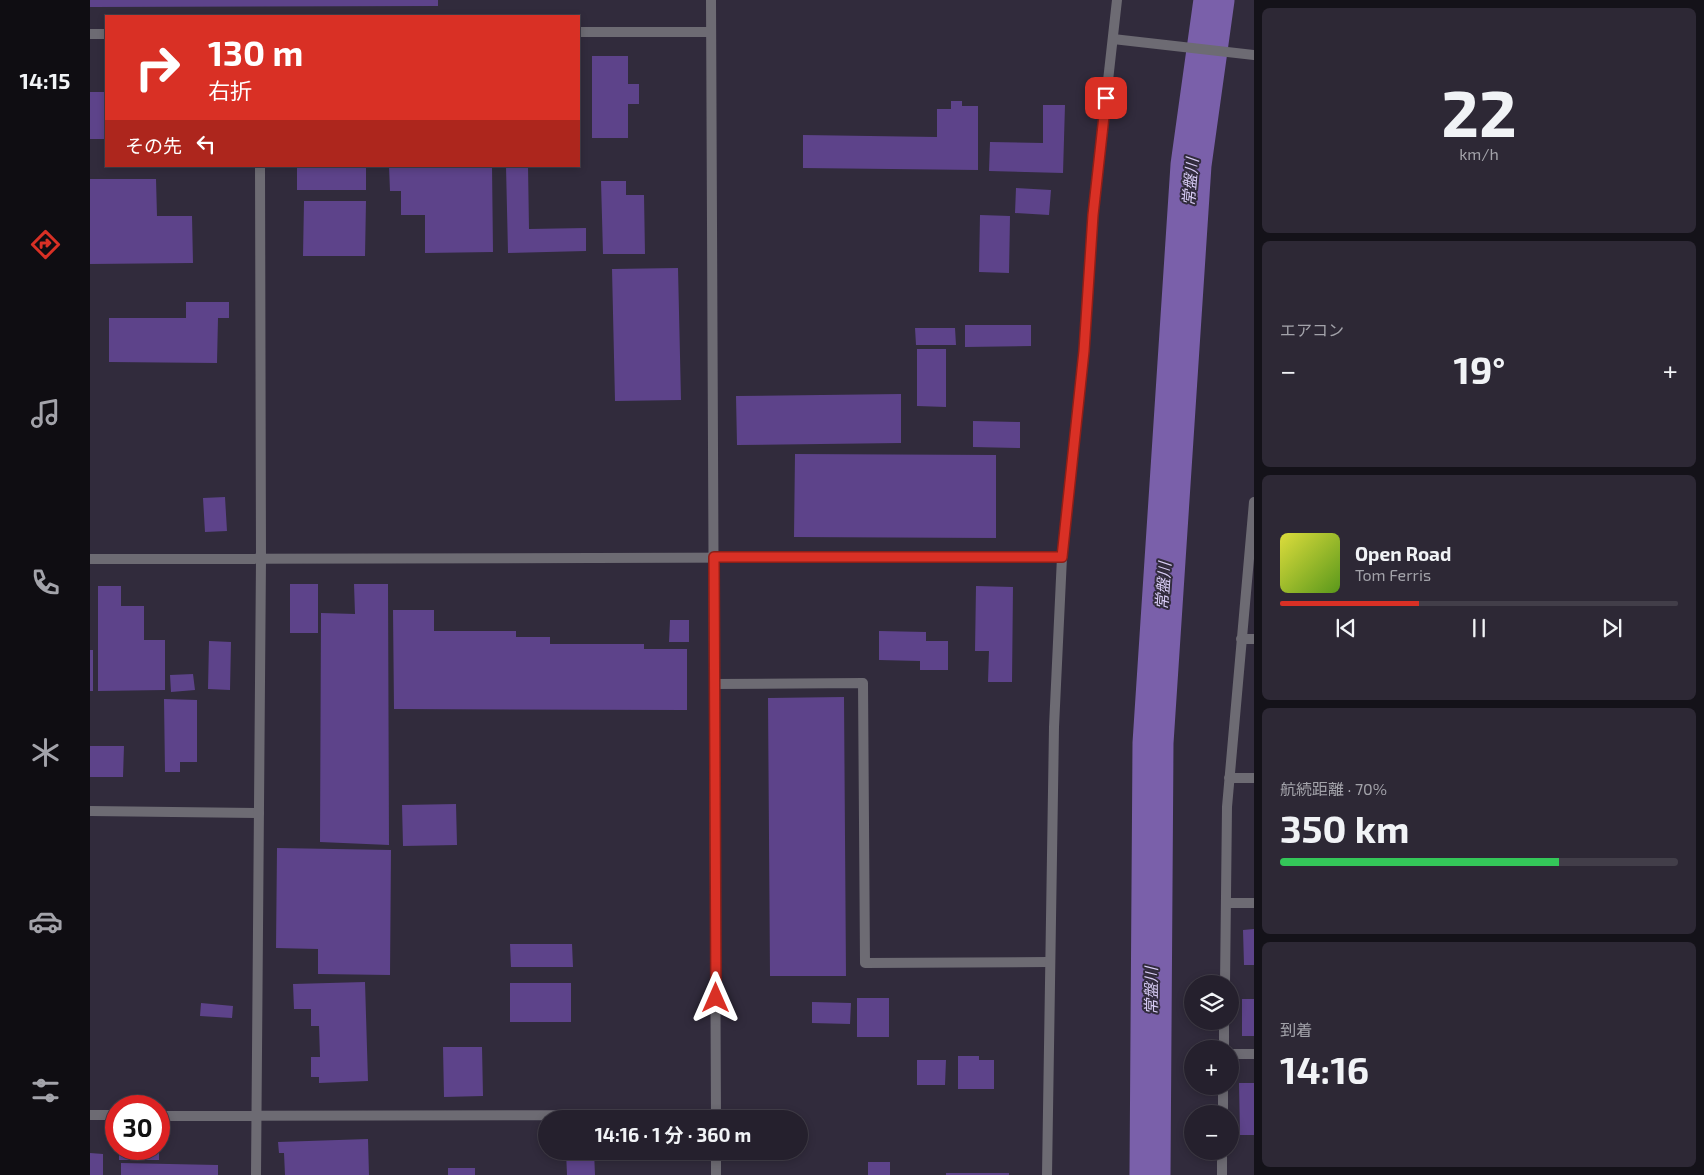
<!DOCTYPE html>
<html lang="ja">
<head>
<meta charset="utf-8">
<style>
	:root { --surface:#25202d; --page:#2d2835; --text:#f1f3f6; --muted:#a3a3aa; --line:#423e49; --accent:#d93025 }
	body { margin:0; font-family:"Exo 2","Noto Sans JP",sans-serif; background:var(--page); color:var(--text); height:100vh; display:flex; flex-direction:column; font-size:19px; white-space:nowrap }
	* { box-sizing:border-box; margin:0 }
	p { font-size:16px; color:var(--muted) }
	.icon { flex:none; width:28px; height:28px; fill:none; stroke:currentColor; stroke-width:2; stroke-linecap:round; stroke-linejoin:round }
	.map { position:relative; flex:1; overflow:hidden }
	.drawer { display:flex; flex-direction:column; gap:8px; padding:8px; background:#141219; width:450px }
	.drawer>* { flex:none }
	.top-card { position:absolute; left:15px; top:15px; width:475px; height:152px; border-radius:0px; box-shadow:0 2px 8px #0003,0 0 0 1px var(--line); background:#d93025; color:#fff; overflow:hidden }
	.tools { position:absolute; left:1094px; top:975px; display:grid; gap:10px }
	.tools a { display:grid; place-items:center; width:55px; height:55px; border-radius:50%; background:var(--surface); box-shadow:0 2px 8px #0003,0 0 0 1px var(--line); font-size:25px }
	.speed { position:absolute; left:15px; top:1095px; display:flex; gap:10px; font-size:25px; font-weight:700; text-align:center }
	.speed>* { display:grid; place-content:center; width:65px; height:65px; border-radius:50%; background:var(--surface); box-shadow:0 2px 8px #0003,0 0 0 1px var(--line); line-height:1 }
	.speed .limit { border:8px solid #d22; background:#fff; color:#111 }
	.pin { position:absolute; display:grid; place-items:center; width:42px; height:42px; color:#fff; margin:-21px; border-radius:10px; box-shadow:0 2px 8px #0006 }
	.me { position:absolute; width:55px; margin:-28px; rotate:0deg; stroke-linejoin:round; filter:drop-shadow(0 0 4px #0008) }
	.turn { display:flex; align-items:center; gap:18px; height:105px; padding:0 20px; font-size:22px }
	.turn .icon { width:65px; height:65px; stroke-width:2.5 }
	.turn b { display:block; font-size:35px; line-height:42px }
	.then { display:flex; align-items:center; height:48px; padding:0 20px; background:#0003; gap:10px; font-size:19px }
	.big { font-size:38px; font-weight:700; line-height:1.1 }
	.drawer .card { flex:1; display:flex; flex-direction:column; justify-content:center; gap:8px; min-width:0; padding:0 18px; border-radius:8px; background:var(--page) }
	.drawer .dial { align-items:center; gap:0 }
	.dial b { font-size:65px; line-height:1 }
	.song { display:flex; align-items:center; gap:15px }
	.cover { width:60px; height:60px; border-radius:8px; background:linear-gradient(135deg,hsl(60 70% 55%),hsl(90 70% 35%)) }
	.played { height:5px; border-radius:2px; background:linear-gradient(90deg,var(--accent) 35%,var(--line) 35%) }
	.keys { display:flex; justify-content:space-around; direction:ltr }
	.heat { display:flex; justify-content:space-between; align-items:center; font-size:28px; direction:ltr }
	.charge { height:8px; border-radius:4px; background:linear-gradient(90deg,#34c759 70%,var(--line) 0) }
	.trip { position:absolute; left:448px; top:1110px; width:270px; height:50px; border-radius:25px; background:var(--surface); box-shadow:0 2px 8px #0003,0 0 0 1px var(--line); font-weight:700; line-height:50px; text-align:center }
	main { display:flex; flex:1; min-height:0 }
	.dock { display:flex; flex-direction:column; width:90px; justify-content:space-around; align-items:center; background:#0f0d12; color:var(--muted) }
	.dock .icon { width:35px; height:35px }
	.dock .active { color:var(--accent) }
	.dock b { font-size:22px; color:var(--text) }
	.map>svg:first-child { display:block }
</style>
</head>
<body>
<main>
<nav class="dock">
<b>14:15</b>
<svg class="icon active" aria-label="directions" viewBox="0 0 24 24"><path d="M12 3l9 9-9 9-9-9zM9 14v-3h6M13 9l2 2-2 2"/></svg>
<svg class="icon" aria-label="music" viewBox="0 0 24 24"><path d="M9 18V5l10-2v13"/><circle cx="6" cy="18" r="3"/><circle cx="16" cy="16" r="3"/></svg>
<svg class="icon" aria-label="phone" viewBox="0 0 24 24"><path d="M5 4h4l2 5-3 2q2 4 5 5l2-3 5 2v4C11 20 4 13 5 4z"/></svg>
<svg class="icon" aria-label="climate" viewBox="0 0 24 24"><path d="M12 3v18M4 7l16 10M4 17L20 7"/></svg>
<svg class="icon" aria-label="car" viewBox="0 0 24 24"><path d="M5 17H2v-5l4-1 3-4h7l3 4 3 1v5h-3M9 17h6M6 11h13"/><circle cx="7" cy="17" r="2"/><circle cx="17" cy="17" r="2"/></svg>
<svg class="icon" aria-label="filters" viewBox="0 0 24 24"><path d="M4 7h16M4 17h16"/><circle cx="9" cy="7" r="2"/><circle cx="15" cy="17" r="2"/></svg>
</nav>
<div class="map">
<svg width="1164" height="1175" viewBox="0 0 1164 1175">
	<rect width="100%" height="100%" fill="#312b3c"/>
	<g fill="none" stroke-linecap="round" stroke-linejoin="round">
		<path stroke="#7a60aa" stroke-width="41" d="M1060,1175L1063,743L1101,165L1124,0"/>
	</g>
	<path fill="#5d438a" d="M0,0H348V6L0,7Z
		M502,56H538V84H549V104H538V138H502Z
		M0,92H16V139H0Z
		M861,101H872V106H888V170L713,168V135L847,137V109H861Z
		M953,105H975L973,173L899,171L900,142L953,143Z
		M207,166H276V190H207Z
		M299,166H402L403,252L335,253V215H311V191H300Z
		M416,166H438L439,229L496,228V251L418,253Z
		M0,179H66L67,216H102L103,263L0,264Z
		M511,181H536V195H554L555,254H513Z
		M926,188L961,190L959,215L925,213Z
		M214,201H276L275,256H213Z
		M890,215L920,216L919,273L889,272Z
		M588,268L591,400L525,401L522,269Z
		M96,302H139V318H128L127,363L19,362V318H96Z
		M875,325H941V346L875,347Z
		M825,328H865L866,345H826Z
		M827,349H856V407L827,406Z
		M811,394V443L647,445L646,396Z
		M883,421L930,422V448L883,447Z
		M705,454L906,455V538L704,537Z
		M135,497L137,531L115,532L113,498Z
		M200,584H228V633H200Z
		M264,584H298L299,845L230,842L231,613L265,614Z
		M8,586H31V606H54V640H75V690L8,691Z
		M886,586L923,587L922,682H898L899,651H885Z
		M303,610H344V631H426V637H460V644H554V649H597V710L304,709Z
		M580,620H599V642H579Z
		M789,631L836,632V641H858V670H830V661L789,660Z
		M119,641L141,642L140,690L118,689Z
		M0,650H3V691H0Z
		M103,674L105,690L81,692L80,675Z
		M754,697L756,976H680L678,698Z
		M74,699L107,700V762H90V772H75Z
		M0,746H34L33,777H0Z
		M366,804L367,845L313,846L312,805Z
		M187,848L301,850L300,975L228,974V949L186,948Z
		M1164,929V965H1154L1153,930Z
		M420,944H482L483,967H421Z
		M275,982L278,1081L229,1083V1077H221V1057H230L229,1026H221V1009H204L203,984Z
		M420,983H481V1022H420Z
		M767,998H799V1037H767Z
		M1152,999H1164V1036H1152Z
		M722,1002L761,1003L760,1024L722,1023Z
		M111,1003L143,1006L142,1018L110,1016Z
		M353,1047H392L393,1096L354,1097Z
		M868,1056H889V1060H904V1089H868Z
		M827,1060H856L855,1085H827Z
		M1149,1083H1164V1135H1150Z
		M278,1139L279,1175H195L194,1153H189L188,1142Z
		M29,1149H69V1160H29Z
		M476,1151H504L505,1175H477Z
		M0,1153L13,1154V1175H0Z
		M778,1162H800V1175H778Z
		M31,1163L128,1165V1175H31Z
		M358,1168H385V1175H358Z
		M856,1173H919V1175H856Z"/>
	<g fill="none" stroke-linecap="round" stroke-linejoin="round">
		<path stroke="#6d6b73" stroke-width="10" d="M624,684L773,683L775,963L959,962
			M0,811L169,813"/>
		<path stroke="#6d6b73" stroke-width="10" d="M621,0L626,1119
			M489,32H621
			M0,34H16
			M1023,39L1164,55
			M0,559L972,557
			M1151,639H1164
			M1139,778H1164
			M1136,903H1164
			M1135,984L1137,807L1164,502
			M1134,1049V1021
			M1140,1054H1164
			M1133,1114V1086
			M0,1115H26
			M69,1116L626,1115
			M626,1151V1175
			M166,1175L171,559L170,166
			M1132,1175V1151"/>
		<path stroke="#6d6b73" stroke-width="10" d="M957,1175L964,727L972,557L994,351L1003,215L1027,0"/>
	</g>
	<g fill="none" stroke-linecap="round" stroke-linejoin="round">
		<defs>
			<path id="route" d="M626,998L624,557H972L994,351L1003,215L1016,98"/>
		</defs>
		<use href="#route" stroke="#8d1f18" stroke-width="12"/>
		<use href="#route" stroke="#d93025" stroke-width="9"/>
	</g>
	<g text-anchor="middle" stroke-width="4" stroke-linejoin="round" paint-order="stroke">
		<g font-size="16" font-style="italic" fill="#d7cbf4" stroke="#312b3c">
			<text transform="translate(1100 182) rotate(-85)" y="6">常盤川</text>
			<text transform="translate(1073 586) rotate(-86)" y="6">常盤川</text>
			<text transform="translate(1061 991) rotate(-90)" y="6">常盤川</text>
		</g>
	</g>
</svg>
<div class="tools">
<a><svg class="icon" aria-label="layers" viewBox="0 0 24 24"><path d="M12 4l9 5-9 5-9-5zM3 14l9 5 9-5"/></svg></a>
<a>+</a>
<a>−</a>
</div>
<div class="speed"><div class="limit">30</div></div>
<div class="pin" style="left:1016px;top:98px;background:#d93025"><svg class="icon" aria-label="arrive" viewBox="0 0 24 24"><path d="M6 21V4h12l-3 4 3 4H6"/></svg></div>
<svg class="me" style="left:626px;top:998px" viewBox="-20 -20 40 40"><path d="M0-17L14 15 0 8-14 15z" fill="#d93025" stroke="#fff" stroke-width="4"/></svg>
<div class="trip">14:16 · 1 分 · 360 m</div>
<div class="top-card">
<div class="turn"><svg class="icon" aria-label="right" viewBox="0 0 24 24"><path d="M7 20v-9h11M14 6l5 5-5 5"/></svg><div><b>130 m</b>右折</div></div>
<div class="then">その先<svg class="icon" aria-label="left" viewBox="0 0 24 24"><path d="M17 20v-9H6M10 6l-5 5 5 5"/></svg></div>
</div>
</div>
<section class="drawer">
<div class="card dial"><b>22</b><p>km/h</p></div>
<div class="card"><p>エアコン</p>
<div class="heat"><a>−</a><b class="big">19°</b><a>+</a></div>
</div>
<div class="card">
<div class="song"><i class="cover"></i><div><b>Open Road</b><p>Tom Ferris</p></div></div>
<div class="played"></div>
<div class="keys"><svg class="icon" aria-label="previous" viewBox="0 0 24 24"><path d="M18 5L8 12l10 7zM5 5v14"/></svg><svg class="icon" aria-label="pause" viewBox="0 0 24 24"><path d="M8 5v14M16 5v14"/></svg><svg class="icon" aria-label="next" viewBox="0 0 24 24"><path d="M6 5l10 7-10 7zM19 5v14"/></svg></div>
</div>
<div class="card"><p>航続距離 · 70%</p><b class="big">350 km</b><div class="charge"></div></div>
<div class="card"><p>到着</p><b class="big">14:16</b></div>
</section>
</main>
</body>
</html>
